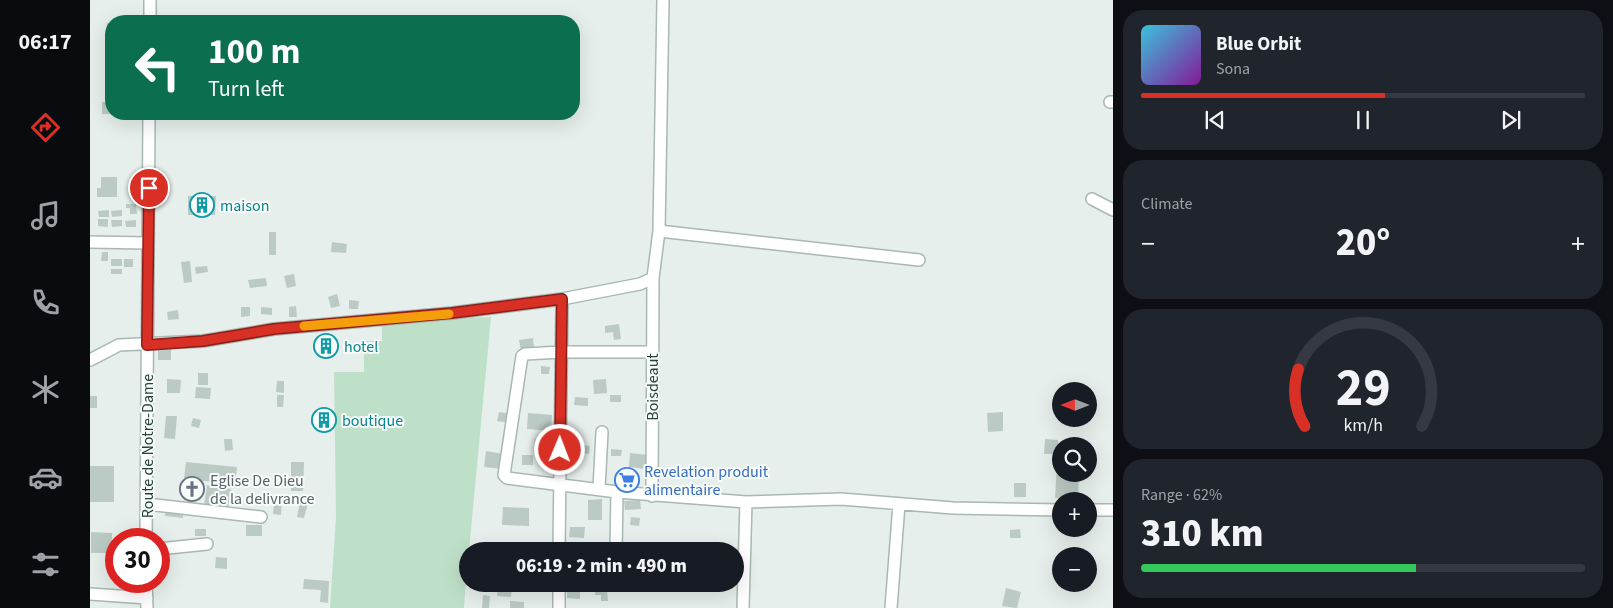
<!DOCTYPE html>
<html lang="en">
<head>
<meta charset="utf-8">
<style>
	:root { --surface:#171b24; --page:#20242c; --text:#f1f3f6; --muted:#9ea1a6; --line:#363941; --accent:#d93025 }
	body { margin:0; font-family:"Source Sans 3",sans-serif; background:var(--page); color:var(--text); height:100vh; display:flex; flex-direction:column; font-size:19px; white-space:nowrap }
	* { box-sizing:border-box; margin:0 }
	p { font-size:16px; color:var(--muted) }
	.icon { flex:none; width:28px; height:28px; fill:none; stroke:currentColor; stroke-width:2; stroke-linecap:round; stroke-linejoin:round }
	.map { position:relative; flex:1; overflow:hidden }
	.panel { display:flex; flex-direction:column; gap:10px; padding:10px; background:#0d0f14; width:500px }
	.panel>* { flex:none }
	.guide { position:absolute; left:15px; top:15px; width:475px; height:105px; border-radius:20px; box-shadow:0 5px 20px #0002; background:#0b6e4f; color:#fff; overflow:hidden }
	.needle { width:32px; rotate:270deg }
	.fabs { position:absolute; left:962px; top:382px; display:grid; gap:10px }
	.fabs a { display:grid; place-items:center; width:45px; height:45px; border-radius:50%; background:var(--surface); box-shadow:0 5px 20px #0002; font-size:25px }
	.speed { position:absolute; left:15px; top:528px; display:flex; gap:10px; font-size:25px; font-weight:700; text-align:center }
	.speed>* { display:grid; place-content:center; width:65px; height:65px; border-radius:50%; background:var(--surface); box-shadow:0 5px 20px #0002; line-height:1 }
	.speed .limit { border:8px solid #d22; background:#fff; color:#111 }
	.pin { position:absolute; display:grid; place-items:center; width:42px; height:42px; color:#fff; margin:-21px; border:2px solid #fff; border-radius:50%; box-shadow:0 1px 5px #0007 }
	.me { position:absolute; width:55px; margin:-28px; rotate:1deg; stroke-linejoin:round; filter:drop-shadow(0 0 4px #0008) }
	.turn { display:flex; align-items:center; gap:18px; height:105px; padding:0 20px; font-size:22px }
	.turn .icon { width:65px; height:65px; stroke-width:2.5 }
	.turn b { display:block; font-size:35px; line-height:42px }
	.big { font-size:38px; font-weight:800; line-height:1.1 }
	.panel .card { flex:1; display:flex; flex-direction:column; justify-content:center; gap:8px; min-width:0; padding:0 18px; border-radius:20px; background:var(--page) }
	.panel .dial { align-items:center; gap:0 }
	.dial svg { height:130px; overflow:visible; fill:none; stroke:var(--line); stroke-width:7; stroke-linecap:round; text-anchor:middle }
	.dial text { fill:var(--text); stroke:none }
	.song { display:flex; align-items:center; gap:15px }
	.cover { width:60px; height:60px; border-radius:8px; background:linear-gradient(135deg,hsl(190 70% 55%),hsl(290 70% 35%)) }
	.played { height:5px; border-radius:2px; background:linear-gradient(90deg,var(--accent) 55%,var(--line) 55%) }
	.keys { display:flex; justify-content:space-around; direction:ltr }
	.heat { display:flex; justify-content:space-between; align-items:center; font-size:28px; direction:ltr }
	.charge { height:8px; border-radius:4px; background:linear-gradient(90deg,#34c759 62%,var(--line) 0) }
	.trip { position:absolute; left:369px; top:542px; width:285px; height:50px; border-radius:25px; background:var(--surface); box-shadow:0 5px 20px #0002; font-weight:800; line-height:50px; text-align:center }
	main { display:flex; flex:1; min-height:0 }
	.dock { display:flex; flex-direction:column; width:90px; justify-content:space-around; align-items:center; background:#090b0e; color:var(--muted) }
	.dock .icon { width:35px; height:35px }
	.dock .active { color:var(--accent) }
	.dock b { font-size:22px; color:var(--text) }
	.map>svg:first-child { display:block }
</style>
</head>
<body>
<main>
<nav class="dock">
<b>06:17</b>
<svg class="icon active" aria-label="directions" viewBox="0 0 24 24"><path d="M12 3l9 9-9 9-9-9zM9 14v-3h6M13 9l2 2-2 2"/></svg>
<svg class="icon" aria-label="music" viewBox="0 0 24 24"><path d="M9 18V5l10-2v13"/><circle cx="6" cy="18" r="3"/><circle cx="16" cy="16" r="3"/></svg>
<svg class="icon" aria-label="phone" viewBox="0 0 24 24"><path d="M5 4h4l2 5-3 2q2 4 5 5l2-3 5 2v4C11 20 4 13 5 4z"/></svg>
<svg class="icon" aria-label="climate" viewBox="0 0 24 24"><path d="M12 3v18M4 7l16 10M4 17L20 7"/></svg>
<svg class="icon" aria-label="car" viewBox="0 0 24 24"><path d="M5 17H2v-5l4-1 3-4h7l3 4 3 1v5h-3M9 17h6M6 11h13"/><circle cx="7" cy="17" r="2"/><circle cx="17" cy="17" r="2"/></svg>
<svg class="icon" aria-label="filters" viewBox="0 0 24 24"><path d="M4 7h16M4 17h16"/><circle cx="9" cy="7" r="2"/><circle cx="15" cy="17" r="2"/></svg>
</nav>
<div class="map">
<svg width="1023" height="608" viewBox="0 0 1023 608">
	<rect width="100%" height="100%" fill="#e6efeb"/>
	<path fill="#bfe0c8" d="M401,317L379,551H378L374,608H240L246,516L244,372H274V341H292V321Z"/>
	<path fill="#bbcac4" d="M17,23H21V48H16Z
		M12,102H21V114H12Z
		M11,177H27V197H7V188H11Z
		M98,196H126L125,215H98Z
		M36,204H46L47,214H40V208H36Z
		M19,210V217H9L8,211Z
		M32,210V216L22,217L21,211Z
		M8,219H18V227L8,226Z
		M21,220H32V226L22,227Z
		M46,220V227H36L35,221Z
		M179,232H186V255H179Z
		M242,242L257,244L256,253L241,252Z
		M12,252H18V261H11Z
		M21,259H32V266H21Z
		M34,259H43V267H34Z
		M100,261L102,282L94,283L91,262Z
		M117,266L118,272L106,274L105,267Z
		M21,269H32V274H21Z
		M204,274L206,286L197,288L194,276Z
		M176,278L177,286L160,288L158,280Z
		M247,294L250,306L241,308L238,297Z
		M259,300L269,301L268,309H259Z
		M206,306L207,317H199V307Z
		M151,307H160V316L151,317Z
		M171,307L182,308V315L171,314Z
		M88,310L89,319L78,320L77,312Z
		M529,324L531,339L524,340L523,332L515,333V326Z
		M243,334L247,354L230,357L226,338Z
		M443,338L444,349L431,351L429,340Z
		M68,348H81V360H68Z
		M451,366L460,367L459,374H451Z
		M108,373H118V385H108Z
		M77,379L91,380L90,393H77Z
		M516,379L517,393L504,394L503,380Z
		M187,381H194V393L186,392Z
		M106,387L121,388L120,399L105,398Z
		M187,395H194L193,407H187Z
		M520,395H531V402H520Z
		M0,396H7V408H0Z
		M485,397L498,398V406L484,405Z
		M409,412L422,414L420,423L407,421Z
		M913,412V431L898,432L897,413Z
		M241,413L242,424L226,426L225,415Z
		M438,413L462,415L461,431L437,429Z
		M76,416H87L85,439L74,438Z
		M103,418L111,420L109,428L101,426Z
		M134,439H142L143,450L135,451Z
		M445,439H457V449H444Z
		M955,439L968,440V454H954Z
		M483,444L500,446L499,454L482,452Z
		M521,449L532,450L531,456H521Z
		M396,451L414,454L412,469L394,467Z
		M540,453L558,455L556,469L539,467Z
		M432,455H443V465H432Z
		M96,462L147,467L145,484L94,479Z
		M201,462H214L213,491H201Z
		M967,464L971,465V474H989L988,499L965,498Z
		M0,466H24V502H0Z
		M99,483L110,484L109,495L98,494Z
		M924,483H936V497H924Z
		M117,485L141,489L138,509L114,506Z
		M185,496H192L191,515L183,514Z
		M512,499V520H498V500Z
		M550,500L551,509L535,510L534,501Z
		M210,501L218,503L214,518L207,517Z
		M413,507L439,508V526L412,525Z
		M76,509L93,511V518L75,516Z
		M541,517L550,518L549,526L540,525Z
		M156,525H172V536H156Z
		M480,527H495L494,538L479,537Z
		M105,529H116V536H105Z
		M930,529L931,538H920V530Z
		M1,532L22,533V553H1Z
		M481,545L495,546L494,551H480Z
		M126,557L137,558V569L125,568Z
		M214,579L239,581L238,603L230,602L231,590L213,589Z
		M408,584H422L421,597L407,596Z
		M916,588L931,592L927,608L912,606Z
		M505,589H517L518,601H511V595H505Z
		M477,590H490V599L477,598Z
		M393,595L400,596L399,608H392Z
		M420,601L434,602V608H420Z"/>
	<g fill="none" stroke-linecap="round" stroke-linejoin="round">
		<defs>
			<path id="minor" d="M60,21V0
				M1020,102H1023
				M1002,199L1023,210
				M569,231L829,260
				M0,242L58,243
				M562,352H471L435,354L432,356L414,475L417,478L527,492L656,502L751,499L863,508L971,510
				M0,360L29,345L113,341L184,329L362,313L472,299L550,284L563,278
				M509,489L512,432
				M562,496L563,278L569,231L573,0
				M57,504L171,517
				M999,510H1023
				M56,539L59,114
				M69,549L117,544
				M469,551L472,299
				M526,551L527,492
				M56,581L57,608
				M0,594L57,598
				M469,608V584
				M653,608L656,502
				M801,608L809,504"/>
		</defs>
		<use href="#minor" stroke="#a8b8b2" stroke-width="14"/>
		<use href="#minor" stroke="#fff" stroke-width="11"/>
	</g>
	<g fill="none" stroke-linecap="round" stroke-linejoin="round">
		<defs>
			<path id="route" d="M59,188L57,345L113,341L184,329L362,313L472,299L470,450"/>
		</defs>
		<use href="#route" stroke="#8d1f18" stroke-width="12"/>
		<use href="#route" stroke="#d93025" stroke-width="9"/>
		<path stroke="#f59e0b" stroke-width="9" d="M214,326L359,314"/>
	</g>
	<defs>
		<symbol id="building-ring" viewBox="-11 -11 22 22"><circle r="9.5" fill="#f7fbf9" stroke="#0f9aa8" stroke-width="1.5"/><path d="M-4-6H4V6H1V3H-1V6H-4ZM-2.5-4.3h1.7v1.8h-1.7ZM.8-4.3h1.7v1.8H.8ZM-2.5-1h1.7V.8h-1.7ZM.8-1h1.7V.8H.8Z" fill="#0f9aa8"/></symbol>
		<symbol id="supermarket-ring" viewBox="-11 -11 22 22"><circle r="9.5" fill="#f7fbf9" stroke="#3f7fe0" stroke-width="1.5"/><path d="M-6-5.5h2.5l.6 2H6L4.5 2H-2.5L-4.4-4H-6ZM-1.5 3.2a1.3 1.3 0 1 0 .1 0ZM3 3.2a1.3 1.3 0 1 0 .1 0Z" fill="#3f7fe0"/></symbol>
		<symbol id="church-ring" viewBox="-11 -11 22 22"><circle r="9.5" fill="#f7fbf9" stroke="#6b7280" stroke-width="1.5"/><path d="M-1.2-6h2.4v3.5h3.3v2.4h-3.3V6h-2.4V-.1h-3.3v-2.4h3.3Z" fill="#6b7280"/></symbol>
	</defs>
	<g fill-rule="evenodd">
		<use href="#building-ring" x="98" y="191" width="28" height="28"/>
		<use href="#building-ring" x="222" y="332" width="28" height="28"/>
		<use href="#building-ring" x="220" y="406" width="28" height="28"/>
		<use href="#supermarket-ring" x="523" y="466" width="28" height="28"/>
		<use href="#church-ring" x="88" y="475" width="28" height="28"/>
	</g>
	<g text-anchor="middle" stroke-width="4" stroke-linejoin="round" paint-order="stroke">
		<g font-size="16" fill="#0d838f" stroke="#f7fbf9" text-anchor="start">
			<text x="130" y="211">maison</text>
			<text x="254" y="352">hotel</text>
			<text x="252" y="426">boutique</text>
		</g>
		<g font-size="16" fill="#24423a" stroke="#f7fbf9">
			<text transform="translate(562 387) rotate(-90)" y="6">Boisdeaut</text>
			<text transform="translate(57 446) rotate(-90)" y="6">Route de Notre-Dame</text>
		</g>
		<g font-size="16" fill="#366cbe" stroke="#f7fbf9" text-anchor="start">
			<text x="554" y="477">Revelation produit<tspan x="554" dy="18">alimentaire</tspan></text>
		</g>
		<g font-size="16" fill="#5b616d" stroke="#f7fbf9" text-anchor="start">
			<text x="120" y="486">Eglise De Dieu<tspan x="120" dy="18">de la delivrance</tspan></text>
		</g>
	</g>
</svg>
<div class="fabs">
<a><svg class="needle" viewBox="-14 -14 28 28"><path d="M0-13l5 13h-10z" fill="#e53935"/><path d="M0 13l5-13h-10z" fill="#9ea1a6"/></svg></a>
<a><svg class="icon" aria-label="search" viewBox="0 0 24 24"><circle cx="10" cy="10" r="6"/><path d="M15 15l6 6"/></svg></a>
<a>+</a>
<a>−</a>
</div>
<div class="speed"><div class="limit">30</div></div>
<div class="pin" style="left:59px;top:188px;background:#d93025"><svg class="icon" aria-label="arrive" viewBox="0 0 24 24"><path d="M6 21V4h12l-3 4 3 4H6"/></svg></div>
<svg class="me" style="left:470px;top:450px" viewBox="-20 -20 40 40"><circle r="17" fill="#d93025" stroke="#fff" stroke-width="3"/><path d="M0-11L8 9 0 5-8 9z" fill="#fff"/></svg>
<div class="trip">06:19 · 2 min · 490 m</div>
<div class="guide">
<div class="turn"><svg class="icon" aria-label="left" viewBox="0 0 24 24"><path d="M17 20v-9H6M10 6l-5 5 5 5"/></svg><div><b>100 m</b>Turn left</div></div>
</div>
</div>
<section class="panel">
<div class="card">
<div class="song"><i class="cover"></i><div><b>Blue Orbit</b><p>Sona</p></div></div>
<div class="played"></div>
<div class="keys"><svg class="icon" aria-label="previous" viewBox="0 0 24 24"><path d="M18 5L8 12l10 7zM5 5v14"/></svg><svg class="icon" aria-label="pause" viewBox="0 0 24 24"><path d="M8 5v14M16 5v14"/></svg><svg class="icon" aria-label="next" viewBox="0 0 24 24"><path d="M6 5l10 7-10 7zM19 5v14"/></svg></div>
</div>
<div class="card"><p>Climate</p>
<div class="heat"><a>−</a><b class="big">20°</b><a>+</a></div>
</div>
<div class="card dial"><svg viewBox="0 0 100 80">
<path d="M14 69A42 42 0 1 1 86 69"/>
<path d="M14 69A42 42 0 0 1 10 34" stroke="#d93025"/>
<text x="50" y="56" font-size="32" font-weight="700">29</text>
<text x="50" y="72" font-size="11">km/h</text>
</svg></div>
<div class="card"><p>Range · 62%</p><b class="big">310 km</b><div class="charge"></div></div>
</section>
</main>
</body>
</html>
